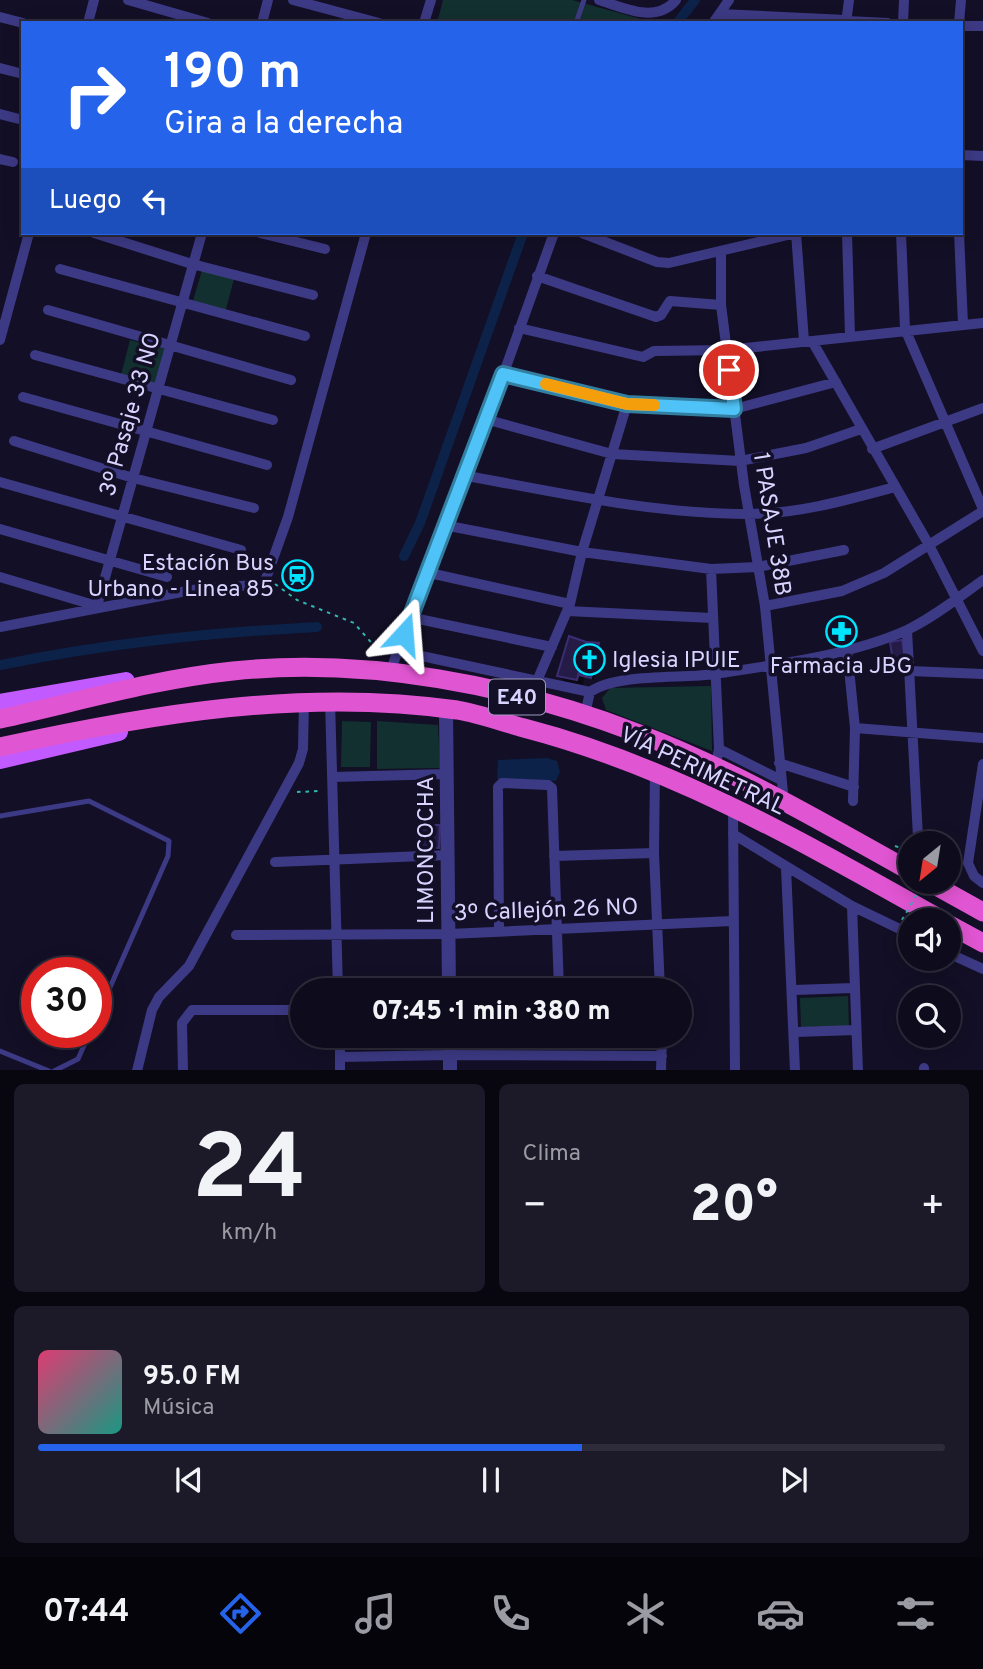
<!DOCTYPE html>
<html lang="es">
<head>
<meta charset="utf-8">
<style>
	:root { --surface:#0e0b1c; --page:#1c1929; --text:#f1f3f6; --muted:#9b9ba3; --line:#2e2b3b; --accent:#2563eb }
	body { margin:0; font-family:Overpass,sans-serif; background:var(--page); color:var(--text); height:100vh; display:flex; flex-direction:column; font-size:26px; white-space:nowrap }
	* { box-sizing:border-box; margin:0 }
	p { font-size:23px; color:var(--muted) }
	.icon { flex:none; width:38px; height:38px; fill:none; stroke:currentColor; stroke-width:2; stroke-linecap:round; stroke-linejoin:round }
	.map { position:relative; height:1070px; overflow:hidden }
	.side { display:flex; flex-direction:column; gap:14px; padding:14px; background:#08060f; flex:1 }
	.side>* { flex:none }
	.top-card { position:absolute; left:21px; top:21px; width:942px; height:214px; border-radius:0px; box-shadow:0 4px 18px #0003,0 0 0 2px var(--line); background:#2563eb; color:#fff; overflow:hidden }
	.needle { width:46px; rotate:210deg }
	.fabs { position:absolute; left:898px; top:831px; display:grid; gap:14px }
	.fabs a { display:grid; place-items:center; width:63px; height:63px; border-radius:50%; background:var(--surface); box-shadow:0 4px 18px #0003,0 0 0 2px var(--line); font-size:35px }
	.speed { position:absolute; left:21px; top:957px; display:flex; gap:14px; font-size:35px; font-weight:700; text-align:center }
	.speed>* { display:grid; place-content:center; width:91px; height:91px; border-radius:50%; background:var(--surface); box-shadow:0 4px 18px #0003,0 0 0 2px var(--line); line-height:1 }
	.speed .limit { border:10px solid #d22; background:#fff; color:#111 }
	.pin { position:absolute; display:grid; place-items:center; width:60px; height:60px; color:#fff; margin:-30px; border:4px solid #fff; border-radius:50%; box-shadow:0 2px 7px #0007 }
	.me { position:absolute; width:77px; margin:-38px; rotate:19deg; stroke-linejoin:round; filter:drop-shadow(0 0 5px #0008) }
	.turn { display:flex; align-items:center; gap:24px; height:147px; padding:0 28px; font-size:32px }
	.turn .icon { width:91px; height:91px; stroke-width:2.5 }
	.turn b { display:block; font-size:49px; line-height:60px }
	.then { display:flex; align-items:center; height:66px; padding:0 28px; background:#0003; gap:14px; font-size:26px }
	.big { font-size:52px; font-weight:800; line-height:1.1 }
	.side .tile { flex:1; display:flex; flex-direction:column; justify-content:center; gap:10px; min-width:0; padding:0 24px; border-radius:10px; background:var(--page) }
	.side .dial { align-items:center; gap:0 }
	.dial b { font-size:91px; line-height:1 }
	.song { display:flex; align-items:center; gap:21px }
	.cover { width:84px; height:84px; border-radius:10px; background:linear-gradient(135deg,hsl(340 70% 55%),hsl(170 70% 35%)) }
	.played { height:7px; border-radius:4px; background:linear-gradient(90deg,var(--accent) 60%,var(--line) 60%) }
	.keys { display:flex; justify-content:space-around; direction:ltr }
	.heat { display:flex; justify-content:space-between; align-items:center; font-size:38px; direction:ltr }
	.side .tiles { flex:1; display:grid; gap:14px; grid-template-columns:1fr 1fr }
	.tile:last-child { grid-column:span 2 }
	.trip { position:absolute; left:290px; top:978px; width:402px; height:70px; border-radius:35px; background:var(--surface); box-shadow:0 4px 18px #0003,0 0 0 2px var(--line); font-weight:800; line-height:70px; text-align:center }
	.tab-bar { display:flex; height:112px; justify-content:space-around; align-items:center; background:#06040b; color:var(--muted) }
	.tab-bar .icon { width:49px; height:49px }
	.tab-bar .current { color:var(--accent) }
	.tab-bar b { font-size:32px; color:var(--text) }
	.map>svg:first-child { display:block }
</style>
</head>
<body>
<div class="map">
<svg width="983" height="1071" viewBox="0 0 983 1071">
	<rect width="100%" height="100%" fill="#130f26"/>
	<path fill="#12302f" d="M443,0H572L648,21L437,23Z
		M202,270L234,279L225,313L192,304Z
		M130,340L166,349L157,385L121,375Z
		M711,686L712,751L606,710L602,698L610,688Z
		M342,721L371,722L370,767H341Z
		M377,721L438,725L440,768L377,769Z
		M848,996L849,1026L801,1027L800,998Z"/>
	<path fill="#0c2248" d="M547,758L557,761L560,772L556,781L497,779L498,760Z"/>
	<path fill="#0007" d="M844,625L850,641L842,642L839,639Z
		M389,631L395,635L392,641L386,637Z
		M585,643L601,649L594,680L584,677L583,685L564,681L559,675Z
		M781,669L786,668L788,673L783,674Z
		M439,827L445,833L444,853L424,852L419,847Z"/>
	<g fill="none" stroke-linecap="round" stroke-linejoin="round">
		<path stroke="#0c2248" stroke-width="10" d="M677,23L695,0
			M404,556L420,523L523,233
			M0,665C109,643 206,633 317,627"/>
	</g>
	<path fill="#241b47" stroke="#3b2d73" stroke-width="2" d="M844,623L847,638L837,640L834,624Z
		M569,636L586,642L577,680L557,676Z
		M902,640L905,660L893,662L890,642Z
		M587,642L599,643L591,678L579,675Z
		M417,825H440L439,848L417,847Z"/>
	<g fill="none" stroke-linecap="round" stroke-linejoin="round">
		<path stroke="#2fb8b0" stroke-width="2" stroke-dasharray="3.5 5" stroke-linecap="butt" d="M275,584L297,600L354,623L384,657
			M297,792L320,791
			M895,846L910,851
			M948,853L958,858"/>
		<path stroke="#3d3a85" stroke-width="5" d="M576,23L584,0
			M0,816L89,801L169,841L168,856L96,1019
			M0,1051L49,1071
			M54,1071L78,1059L90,1032"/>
		<path stroke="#3d3a85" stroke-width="10" d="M128,0L208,23
			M293,0L379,23
			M599,0C624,8 656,24 676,0
			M720,14L846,20
			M0,17L23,23
			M847,21L888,23
			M88,23L94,0
			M262,23L268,0
			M424,23L431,0
			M713,23L729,0
			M846,23L849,0
			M903,23L904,0
			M959,23L961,0
			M961,26H983
			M0,68L23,74
			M0,114L23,120
			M961,155L983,156
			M0,159L13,162
			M94,233L192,264L313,295
			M260,233L325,249
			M582,233L657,262L669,263L796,233
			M796,233L804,341
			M847,233L850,336
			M901,233L905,329L983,509
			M959,233L963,324
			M721,251V305L744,485L765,606L784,803
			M60,269L305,336
			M537,276L656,317L661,315L670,301L721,305
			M48,310L291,380
			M519,328L643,357L654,351L727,350L983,323
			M0,340L29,233
			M812,341L929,545L983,651
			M35,355L273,420
			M503,374L627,404L734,409L836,382
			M23,397L267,465
			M485,419L612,454L740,461L806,448L861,429
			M14,441L133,478L254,508
			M872,449L983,408
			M462,475C556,492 652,514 748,514C798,514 847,500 895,487
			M0,482L241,550
			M444,525L582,552L711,569L758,567L844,550
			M0,529L167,577
			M711,569L719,749L715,768
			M425,572L570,604
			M0,577L97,606L202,233
			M765,606L842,591L884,573L983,511
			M567,611L712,618
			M409,617L552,647
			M0,627L192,590L264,584L288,517L366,233
			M907,630L918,837
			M847,649L855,728L853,801
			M398,651L590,692
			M910,671L983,674
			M390,673L425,572L497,392L554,233
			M537,681L570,604L582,552L627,404
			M330,700L338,990
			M585,714L590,692C617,673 681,679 715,674C775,665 852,655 907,630C934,617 959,597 983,580
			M855,728L983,738
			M719,749L781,780
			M779,763L854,787
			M983,764L968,863L974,876L983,883
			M655,770L654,853L660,990
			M333,777L448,774
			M733,809L735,1071
			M733,834L852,906L910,934
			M554,856L654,853
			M275,862L448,855
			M786,868L795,1071
			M852,906L858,1071
			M499,931L498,787L502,783L548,785L552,788L559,990
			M236,935L449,934L732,921
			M948,953L983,969
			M794,990L853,988
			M795,1032L856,1030
			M340,1036V1071
			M340,1057L450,1055L662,1056
			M924,1068V1071
			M137,1071L152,1010L159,997L189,966L299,763L303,749L304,701
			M183,1071L182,1023L192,1010H303
			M661,1071L662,1036"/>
		<path stroke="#3d3a85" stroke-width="14" d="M446,709L449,990
			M450,1036V1071"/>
		<path stroke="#c25bff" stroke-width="18" d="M0,703L126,681
			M0,760L119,732"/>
		<path stroke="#e055d1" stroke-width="19" d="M0,719C77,702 155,679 233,671C367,657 512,685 637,733C732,769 822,822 910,871
			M0,747C150,714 304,688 457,710C480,714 502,722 524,728C674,767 808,845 942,920
			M929,882L983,912
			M948,924L983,943"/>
		<path stroke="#2fb8b0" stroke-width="2" stroke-dasharray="3.5 5" stroke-linecap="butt" d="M902,920L924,882"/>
	</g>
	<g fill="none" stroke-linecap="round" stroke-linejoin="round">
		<defs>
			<path id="route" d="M404,634L503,374L627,404L734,409L729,370"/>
		</defs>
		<use href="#route" stroke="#337fa1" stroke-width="18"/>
		<use href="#route" stroke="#4fc3f7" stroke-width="12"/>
		<path stroke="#f59e0b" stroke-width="12" d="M546,384L627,404L654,405"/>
	</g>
	<defs>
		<symbol id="station-ring" viewBox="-11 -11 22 22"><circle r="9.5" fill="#130f26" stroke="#00e5ff" stroke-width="1.5"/><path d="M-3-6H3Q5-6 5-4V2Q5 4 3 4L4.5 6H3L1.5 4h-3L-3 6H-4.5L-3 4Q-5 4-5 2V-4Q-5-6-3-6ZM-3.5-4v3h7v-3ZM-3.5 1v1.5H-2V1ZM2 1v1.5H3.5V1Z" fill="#00e5ff"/></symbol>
		<symbol id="pharmacy-ring" viewBox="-11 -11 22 22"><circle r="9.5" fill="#130f26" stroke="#00e5ff" stroke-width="1.5"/><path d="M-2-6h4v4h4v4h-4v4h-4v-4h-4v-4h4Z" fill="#00e5ff"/></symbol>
		<symbol id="church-ring" viewBox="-11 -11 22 22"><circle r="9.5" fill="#130f26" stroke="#00e5ff" stroke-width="1.5"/><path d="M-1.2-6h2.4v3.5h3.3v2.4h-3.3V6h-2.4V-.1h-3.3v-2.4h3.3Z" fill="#00e5ff"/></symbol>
	</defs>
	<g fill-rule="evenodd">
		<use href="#station-ring" x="280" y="558" width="35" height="35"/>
		<use href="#pharmacy-ring" x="824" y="614" width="35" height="35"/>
		<use href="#church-ring" x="572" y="642" width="35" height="35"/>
	</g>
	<g text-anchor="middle" stroke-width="7" stroke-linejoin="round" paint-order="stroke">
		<rect fill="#130f26" stroke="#9e99be" stroke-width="2" x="489" y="679.5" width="56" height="35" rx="5"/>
		<g font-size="21" font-weight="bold" fill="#d9d4ff">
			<text x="517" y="704">E40</text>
		</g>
		<g font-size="23" fill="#d9d4ff" stroke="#130f26">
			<text transform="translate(129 414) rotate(-74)" y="8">3º Pasaje 33 NO</text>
			<text transform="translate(773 524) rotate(81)" y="8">1 PASAJE 38B</text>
			<text transform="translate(703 770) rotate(25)" y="8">VÍA PERIMETRAL</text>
			<text transform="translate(425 850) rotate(-90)" y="8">LIMONCOCHA</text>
			<text transform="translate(546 909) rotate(-2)" y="8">3º Callejón 26 NO</text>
		</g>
		<g font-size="23" fill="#d9d4ff" stroke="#130f26" text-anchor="end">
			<text x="274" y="570">Estación Bus<tspan x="274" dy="26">Urbano - Linea 85</tspan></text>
			<text x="612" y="667" text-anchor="start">Iglesia IPUIE</text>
			<text x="841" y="673" text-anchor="middle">Farmacia JBG</text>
		</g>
	</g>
</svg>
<div class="fabs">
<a><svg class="needle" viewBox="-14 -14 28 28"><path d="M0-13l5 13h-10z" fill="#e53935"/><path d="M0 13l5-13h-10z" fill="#9b9ba3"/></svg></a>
<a><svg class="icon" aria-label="sound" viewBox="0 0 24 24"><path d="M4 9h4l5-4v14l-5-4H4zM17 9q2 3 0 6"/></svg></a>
<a><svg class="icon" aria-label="search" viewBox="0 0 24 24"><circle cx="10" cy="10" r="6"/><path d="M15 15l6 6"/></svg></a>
</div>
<div class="speed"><div class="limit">30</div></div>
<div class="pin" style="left:729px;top:370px;background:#d93025"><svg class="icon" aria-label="arrive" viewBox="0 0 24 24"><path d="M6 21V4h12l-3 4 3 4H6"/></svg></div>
<svg class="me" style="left:404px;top:634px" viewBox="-20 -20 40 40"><path d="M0-17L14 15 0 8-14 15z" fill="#4fc3f7" stroke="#fff" stroke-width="4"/></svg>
<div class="trip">07:45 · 1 min · 380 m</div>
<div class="top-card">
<div class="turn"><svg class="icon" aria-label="right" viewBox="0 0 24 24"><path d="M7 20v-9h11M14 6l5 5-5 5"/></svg><div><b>190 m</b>Gira a la derecha</div></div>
<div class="then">Luego<svg class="icon" aria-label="left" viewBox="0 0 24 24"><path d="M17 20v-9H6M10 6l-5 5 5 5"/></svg></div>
</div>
</div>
<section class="side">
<div class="tiles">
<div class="tile dial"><b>24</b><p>km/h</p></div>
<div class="tile"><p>Clima</p>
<div class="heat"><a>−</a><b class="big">20°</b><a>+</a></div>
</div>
<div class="tile">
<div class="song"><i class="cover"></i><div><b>95.0 FM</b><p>Música</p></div></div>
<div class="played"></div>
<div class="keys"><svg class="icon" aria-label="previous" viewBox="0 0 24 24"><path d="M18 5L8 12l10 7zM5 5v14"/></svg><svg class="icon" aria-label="pause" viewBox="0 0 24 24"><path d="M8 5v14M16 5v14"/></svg><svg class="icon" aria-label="next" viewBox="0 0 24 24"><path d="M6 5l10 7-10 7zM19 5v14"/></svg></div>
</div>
</div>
</section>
<nav class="tab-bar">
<b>07:44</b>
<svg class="icon current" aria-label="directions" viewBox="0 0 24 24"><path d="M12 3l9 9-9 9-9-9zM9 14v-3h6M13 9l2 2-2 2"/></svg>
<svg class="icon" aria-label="music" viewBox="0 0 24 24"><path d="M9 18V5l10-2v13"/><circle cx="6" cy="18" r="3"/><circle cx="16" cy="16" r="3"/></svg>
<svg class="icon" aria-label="phone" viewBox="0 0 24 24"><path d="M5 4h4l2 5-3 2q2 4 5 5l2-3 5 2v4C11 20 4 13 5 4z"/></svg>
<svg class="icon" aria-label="climate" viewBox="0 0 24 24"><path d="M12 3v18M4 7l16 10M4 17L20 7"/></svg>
<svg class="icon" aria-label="car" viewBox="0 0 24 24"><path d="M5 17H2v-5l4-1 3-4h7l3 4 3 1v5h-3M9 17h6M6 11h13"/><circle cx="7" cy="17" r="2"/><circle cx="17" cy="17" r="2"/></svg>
<svg class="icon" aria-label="filters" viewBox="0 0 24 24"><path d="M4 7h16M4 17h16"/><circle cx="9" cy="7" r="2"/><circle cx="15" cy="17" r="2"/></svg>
</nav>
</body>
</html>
